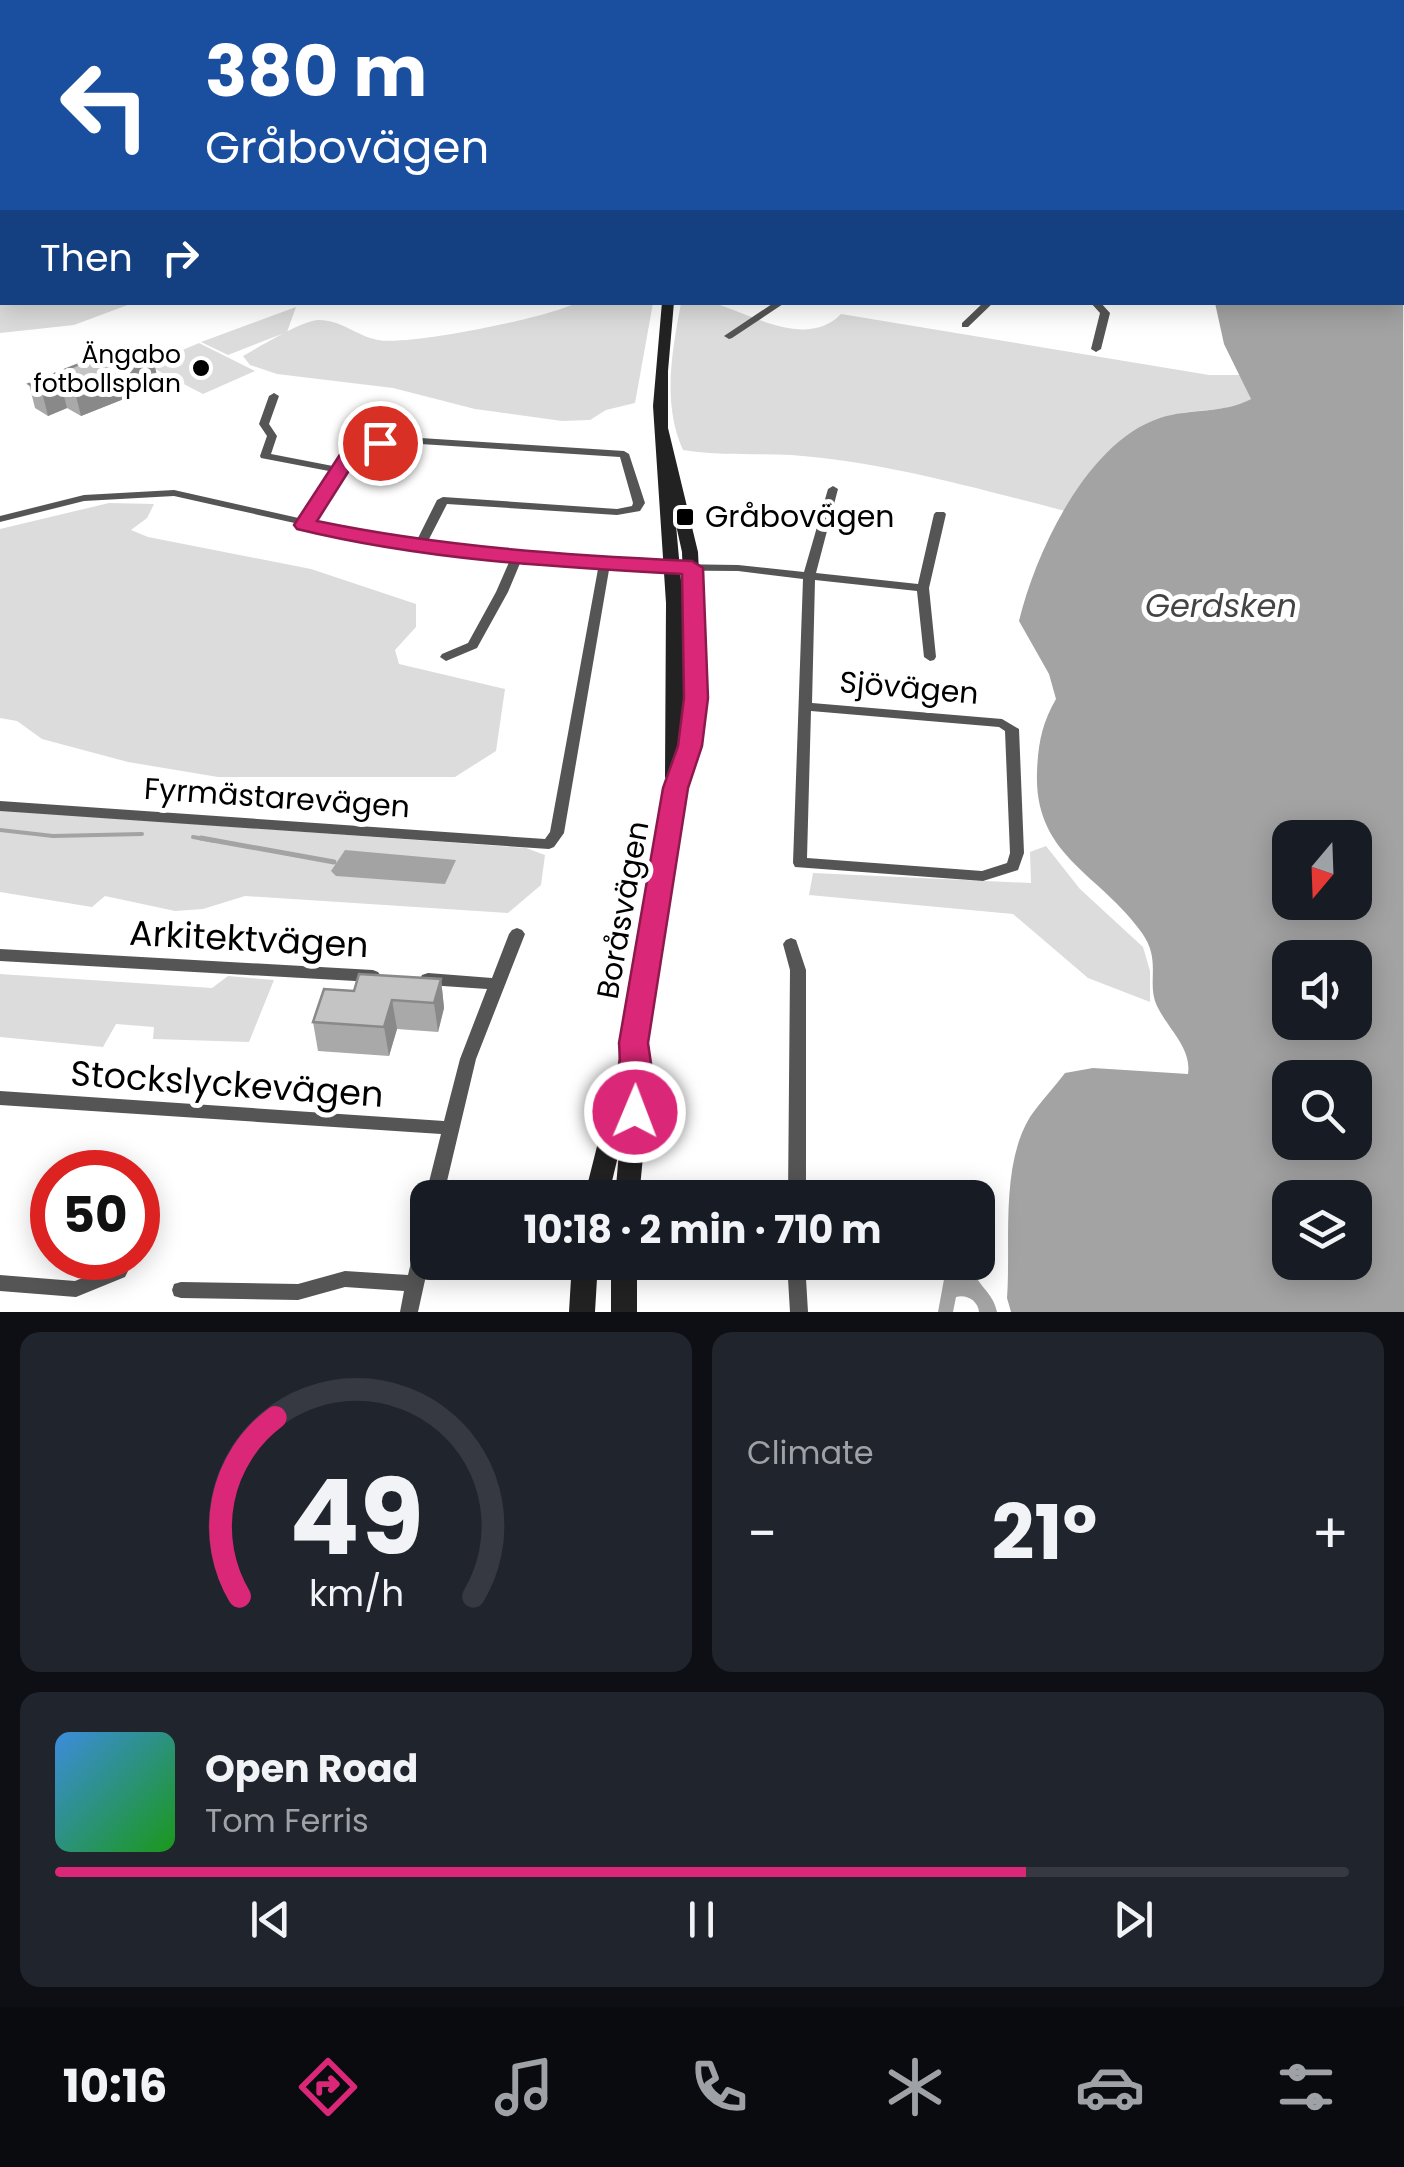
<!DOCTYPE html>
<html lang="en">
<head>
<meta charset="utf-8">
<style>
	:root { --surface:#171b24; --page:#20242c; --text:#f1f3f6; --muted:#9ea1a6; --line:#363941; --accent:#db2777 }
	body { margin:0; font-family:Poppins,sans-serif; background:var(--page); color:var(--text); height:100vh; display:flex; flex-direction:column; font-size:38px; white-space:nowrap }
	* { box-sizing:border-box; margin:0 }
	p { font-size:32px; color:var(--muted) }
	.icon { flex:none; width:55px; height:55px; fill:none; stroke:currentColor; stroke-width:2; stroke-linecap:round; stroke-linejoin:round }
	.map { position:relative; height:1312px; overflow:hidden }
	.panel { display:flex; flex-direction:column; gap:20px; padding:20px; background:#0d0f14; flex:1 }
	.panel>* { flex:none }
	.banner { position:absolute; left:0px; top:0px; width:1405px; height:305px; box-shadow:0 5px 25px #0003; background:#1a4fa0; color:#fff; overflow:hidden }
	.needle { width:65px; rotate:199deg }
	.fabs { position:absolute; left:1272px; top:820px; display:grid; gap:20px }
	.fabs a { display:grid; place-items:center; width:100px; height:100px; border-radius:20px; background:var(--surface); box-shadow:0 5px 25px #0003; font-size:50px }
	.speed { position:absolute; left:30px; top:1150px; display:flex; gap:20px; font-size:50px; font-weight:700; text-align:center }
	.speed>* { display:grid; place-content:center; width:130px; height:130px; border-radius:50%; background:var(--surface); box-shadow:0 5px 25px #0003; line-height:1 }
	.speed .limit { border:15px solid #d22; background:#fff; color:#111 }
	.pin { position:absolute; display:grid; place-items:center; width:85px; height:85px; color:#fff; margin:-42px; border:5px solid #fff; border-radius:50%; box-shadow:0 2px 10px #0007 }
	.me { position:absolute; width:110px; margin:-55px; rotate:1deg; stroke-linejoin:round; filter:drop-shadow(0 0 8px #0008) }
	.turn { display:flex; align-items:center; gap:35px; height:210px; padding:0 40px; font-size:45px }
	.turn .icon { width:130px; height:130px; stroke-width:2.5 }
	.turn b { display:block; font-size:70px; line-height:85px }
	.then { display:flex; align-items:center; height:95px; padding:0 40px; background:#0003; gap:20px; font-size:38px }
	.big { font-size:75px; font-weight:700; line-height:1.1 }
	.panel .widget { flex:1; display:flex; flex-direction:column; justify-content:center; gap:15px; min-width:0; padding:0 35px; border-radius:20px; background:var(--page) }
	.panel .dial { align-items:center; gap:0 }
	.dial svg { height:260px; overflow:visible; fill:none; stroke:var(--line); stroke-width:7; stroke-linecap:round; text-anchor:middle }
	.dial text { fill:var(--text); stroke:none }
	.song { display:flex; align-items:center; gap:30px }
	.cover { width:120px; height:120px; border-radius:15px; background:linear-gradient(135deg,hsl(210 70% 55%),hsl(120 70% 35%)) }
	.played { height:10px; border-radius:5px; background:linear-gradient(90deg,var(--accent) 75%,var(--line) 75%) }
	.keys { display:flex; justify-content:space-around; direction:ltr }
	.heat { display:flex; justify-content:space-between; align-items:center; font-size:55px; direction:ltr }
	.panel .tiles { flex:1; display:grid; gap:20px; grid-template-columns:1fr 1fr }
	.widget:last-child { grid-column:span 2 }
	.trip { position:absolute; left:410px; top:1180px; width:585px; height:100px; border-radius:20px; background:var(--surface); box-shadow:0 5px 25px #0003; font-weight:700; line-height:100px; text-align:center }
	.tabs { display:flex; height:160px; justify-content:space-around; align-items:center; background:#090b0e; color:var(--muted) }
	.tabs .icon { width:70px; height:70px }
	.tabs .selected { color:var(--accent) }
	.tabs b { font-size:45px; color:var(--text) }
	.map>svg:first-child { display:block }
</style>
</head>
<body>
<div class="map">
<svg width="1404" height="1312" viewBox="0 0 1404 1312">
	<rect width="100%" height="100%" fill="#fff"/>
	<path fill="#dcdcdc" d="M0,0H661L662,1L2,2L0,143Z
		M913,0H1337L1334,2Z
		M0,194L2,302L133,303L74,325L0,333Z
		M576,303H653L635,403L606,410L590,420L562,421L475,409L393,388L277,374L250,365L243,356C259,347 303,320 319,320C341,320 357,336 378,340C409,346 547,318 576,303Z
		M681,303C690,303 704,300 713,303C750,313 806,350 841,314L1209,375H1240L1251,399C1229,411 1206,409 1182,413C1128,422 1093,468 1065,511C975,488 885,462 791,455C755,453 720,456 683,450C662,404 672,351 681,303Z
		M296,307L287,332L228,355L201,342Z
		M199,343L255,371L203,394L147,365Z
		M109,503L154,504L147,518L131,530L148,537L311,569L416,604V627L395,650L399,664L505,689L496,751L455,777H218L128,762L42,739L17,721L0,718V529Z
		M0,810L526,848L545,855L541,885L508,913L245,896L203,909L175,911L105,896L92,907L0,892Z
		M1046,846L1080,889L1143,947L1150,971V1002L1088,978L1013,914L809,895L813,873L1031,883L1030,852Z
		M0,974L212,988L228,976L274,980L249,1042L153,1039L154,1027L116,1024L103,1047L0,1037Z"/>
	<path fill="#a3a3a3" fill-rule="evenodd" d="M1403,64L1404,1312H1011L1007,1298C1011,1243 1000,1166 1030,1117C1040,1102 1054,1088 1065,1073L1093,1068L1188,1074C1192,1048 1168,1029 1157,1006C1146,983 1162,961 1142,933C1100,873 1034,857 1037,772C1038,744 1042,723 1056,699L1049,674L1019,621C1036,551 1087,442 1160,418C1190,408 1223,414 1251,399L1224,344L1215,303L1402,302ZM1290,838H1355V902H1290ZM1290,958H1355V1022H1290ZM1290,1078H1355V1142H1290ZM1290,1198H1355V1262H1290Z
		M345,850L456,860L445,884L336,876L331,871Z
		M947,1263H971C974,1284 993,1291 997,1312H979C978,1301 967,1294 956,1297L953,1312H938Z"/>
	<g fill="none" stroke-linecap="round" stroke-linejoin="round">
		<path stroke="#a3a3a3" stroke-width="2.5" d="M631,2H646"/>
		<path stroke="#a3a3a3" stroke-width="4" d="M0,830L53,836L142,834
			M193,837L215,841"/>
		<path stroke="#a3a3a3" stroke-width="5" d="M201,838L334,862"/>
		<path fill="#555" fill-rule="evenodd" d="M1181,0H1188L1186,2H1180Z
			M0,157H2V163H0Z
			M0,173H2V177H0Z
			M775,302H786L732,338L729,339L724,336Z
			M984,302H994L968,327H962V323Z
			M1090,302H1100L1110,313L1101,349L1096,352L1091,349L1100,313Z
			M274,393L279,396L269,424L277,436L271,454L338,467C351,451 365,444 385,439L377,426L382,423L386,424L395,438L405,437L624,451L629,454L645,503L640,511L617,515L447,504L426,545L604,563L738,565L804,572L828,489L833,486L838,489L816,573L918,584L934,514L936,512H944L946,514L929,588L936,657L934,660L930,661L924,657L917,591L815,580L812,703L1002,719L1019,729L1024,853L1018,870L983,881L795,867L793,863L803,579L738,571L609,570L564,833L554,847L549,849L0,811V801L545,839L550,832L598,569L521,561L508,592L477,648L446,661L440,657L442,654L468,643L496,592L510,560L419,551L309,527H300L299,524L174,496L84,501L0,522V516L84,495L174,490L303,519L334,472L261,458L260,456L267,436L259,424L269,396ZM405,443L620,457L633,503L632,506L617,509L443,497L437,500L415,544L313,521C348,477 341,452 405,443ZM811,711L999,727L1005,731L1010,853L1007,863L982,871L807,858Z
			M517,928L522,930L525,934L476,1059L443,1198H428V1203L425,1198L441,1134L0,1105V1091L444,1121L460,1059L487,989L428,985L422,983L420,979L422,975L428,973L492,978L509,934L512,930Z
			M791,938L796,940L806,970V1198H788L790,970L783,944L786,940Z
			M0,949L373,970L378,972L381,976L378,980L373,982L0,961Z
			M428,1221V1262H429L418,1312H400L404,1291L345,1287L298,1300L181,1298L174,1296L172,1290L174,1284L181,1282L298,1284L345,1271L408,1275L419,1229L422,1224Z
			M787,1262H805L808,1312H790Z
			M119,1263L125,1265L128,1271L125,1277L76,1297L0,1291V1275L75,1281Z"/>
		<path fill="#222" fill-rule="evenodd" d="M489,0H497V2H489Z
			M662,302H674L668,371V428L698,552L705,698L699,747L686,788L644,1047L650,1084L639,1198H615L619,1152L608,1198H584L623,1043L669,782L665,777L666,603L653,406ZM676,525L682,552L687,698L684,721L683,603Z
			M572,1262H598L595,1312H569Z
			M611,1262H637V1312H611Z"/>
	</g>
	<path fill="#a9a9a9" d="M29,384L159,385L81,416L67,408L48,416L35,408Z
		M441,979L444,1008L438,1032L397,1029L389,1056L318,1051L313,1022L354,991Z"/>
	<path fill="#898989" d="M154,362L159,385L81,416L75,392Z
		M61,384L67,408L48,416L42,392Z
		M441,979L444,1008L438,1032L434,1003Z
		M392,1000L397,1029L389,1056L384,1027Z"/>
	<path fill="#c4c4c4" stroke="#898989" stroke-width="2.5" d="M125,346L154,362L75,392L61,384L42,392L29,384Z
		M359,974L441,979L434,1003L392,1000L384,1027L313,1022L324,989L354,991Z"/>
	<path fill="#db2777" stroke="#8e194d" stroke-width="2.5" d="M373,439L390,443L355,461L317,521C442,547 565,555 692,561L703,568L708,698L702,746L688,788L648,1043L654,1084L646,1121L635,1125L624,1121C618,1110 621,1061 619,1043L663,788L678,746L684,698L682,574C552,567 424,560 297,529L294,525L341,453Z"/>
	<g fill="#000" stroke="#fff" stroke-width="4">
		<circle cx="201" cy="368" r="10"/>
		<rect x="675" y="507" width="20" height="20" rx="5"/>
	</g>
	<g text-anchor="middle" stroke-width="10" stroke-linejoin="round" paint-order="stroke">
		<g font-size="25" fill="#000" stroke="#fff" text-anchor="end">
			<text x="181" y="363">Ängabo<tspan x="181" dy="29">fotbollsplan</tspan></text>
		</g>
		<g font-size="30" fill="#000" stroke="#fff" text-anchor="start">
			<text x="705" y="527">Gråbovägen</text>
		</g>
		<g font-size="30" fill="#000" stroke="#fff">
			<text transform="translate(909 688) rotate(5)" y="10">Sjövägen</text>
			<text transform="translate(277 798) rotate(4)" y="10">Fyrmästarevägen</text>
			<text transform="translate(623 910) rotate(-80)" y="10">Boråsvägen</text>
		</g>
		<g font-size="32" font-style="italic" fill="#444" stroke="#fff">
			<text x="1221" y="617">Gerdsken</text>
		</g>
		<g font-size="35" fill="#000" stroke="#fff">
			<text transform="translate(249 939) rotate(3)" y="12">Arkitektvägen</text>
			<text transform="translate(227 1084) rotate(4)" y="12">Stockslyckevägen</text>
		</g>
	</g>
</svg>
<div class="fabs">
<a><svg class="needle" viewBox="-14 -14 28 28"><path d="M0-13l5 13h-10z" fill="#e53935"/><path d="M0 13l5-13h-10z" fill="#9ea1a6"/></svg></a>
<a><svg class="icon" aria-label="sound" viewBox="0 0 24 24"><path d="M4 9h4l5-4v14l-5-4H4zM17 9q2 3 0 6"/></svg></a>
<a><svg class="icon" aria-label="search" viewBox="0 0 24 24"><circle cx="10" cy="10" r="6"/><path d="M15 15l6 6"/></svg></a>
<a><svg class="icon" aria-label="layers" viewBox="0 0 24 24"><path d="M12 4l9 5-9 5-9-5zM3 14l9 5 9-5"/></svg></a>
</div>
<div class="speed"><div class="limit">50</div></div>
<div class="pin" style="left:380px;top:443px;background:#d93025"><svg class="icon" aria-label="arrive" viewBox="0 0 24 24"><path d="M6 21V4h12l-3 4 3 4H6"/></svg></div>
<svg class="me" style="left:635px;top:1112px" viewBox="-20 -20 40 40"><circle r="17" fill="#db2777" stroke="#fff" stroke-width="3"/><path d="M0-11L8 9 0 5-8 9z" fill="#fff"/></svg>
<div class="trip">10:18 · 2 min · 710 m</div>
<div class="banner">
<div class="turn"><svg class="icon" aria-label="left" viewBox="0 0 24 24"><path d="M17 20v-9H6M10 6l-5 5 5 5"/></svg><div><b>380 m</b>Gråbovägen</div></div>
<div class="then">Then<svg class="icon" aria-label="right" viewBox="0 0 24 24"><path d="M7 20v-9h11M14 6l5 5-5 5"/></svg></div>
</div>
</div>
<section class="panel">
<div class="tiles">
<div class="widget dial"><svg viewBox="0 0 100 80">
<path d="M14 69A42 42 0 1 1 86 69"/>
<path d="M14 69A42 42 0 0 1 25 14" stroke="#db2777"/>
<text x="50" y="56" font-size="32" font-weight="700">49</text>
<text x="50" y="72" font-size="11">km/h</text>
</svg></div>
<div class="widget"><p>Climate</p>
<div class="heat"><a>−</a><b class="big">21°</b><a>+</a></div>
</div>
<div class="widget">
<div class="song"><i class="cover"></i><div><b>Open Road</b><p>Tom Ferris</p></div></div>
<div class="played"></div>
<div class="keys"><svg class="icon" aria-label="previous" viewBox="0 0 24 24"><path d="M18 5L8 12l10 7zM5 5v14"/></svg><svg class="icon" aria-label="pause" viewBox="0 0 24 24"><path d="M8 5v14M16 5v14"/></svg><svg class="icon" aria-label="next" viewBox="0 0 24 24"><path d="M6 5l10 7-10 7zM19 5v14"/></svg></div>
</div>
</div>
</section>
<nav class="tabs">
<b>10:16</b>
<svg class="icon selected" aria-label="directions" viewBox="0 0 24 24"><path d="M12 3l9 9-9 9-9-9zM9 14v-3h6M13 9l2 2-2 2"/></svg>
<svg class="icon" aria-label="music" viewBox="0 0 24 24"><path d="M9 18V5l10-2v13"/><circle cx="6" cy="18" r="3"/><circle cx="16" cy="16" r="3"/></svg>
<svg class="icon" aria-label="phone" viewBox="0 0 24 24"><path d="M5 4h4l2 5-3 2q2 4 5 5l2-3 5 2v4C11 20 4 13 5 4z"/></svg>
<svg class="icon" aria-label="climate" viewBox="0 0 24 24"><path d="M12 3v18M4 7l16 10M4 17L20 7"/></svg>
<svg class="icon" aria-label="car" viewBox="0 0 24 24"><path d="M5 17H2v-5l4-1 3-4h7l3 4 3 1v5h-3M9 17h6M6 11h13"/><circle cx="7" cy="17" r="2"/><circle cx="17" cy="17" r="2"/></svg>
<svg class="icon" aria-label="filters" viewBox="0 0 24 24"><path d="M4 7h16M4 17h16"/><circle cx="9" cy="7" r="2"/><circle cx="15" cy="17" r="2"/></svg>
</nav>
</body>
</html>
